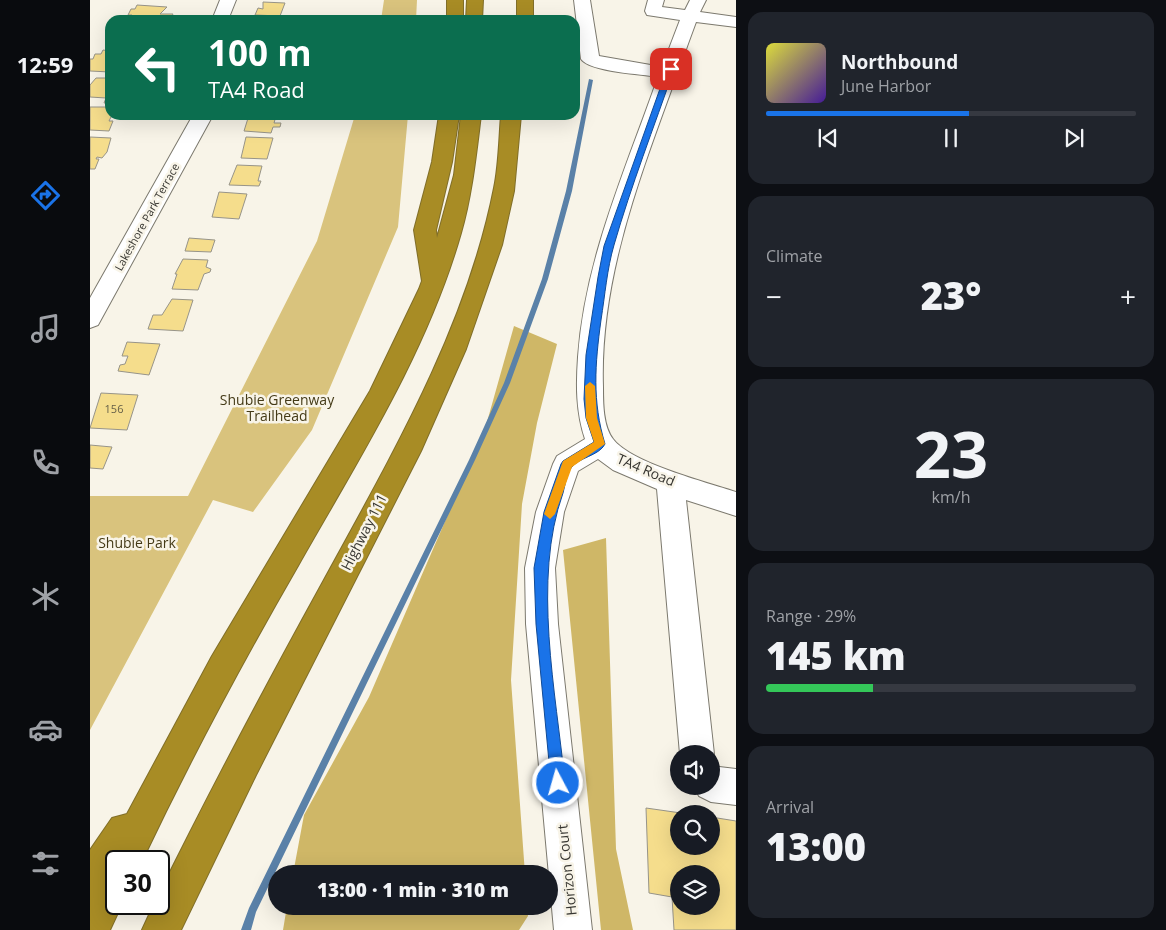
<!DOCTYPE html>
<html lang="en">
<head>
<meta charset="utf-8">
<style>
	:root { --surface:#171b24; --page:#20242c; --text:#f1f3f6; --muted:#9ea1a6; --line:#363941; --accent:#1a73e8 }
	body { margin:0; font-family:"Open Sans",sans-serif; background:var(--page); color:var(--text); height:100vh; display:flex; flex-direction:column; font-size:19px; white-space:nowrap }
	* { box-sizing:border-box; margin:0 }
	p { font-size:16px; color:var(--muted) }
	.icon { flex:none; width:28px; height:28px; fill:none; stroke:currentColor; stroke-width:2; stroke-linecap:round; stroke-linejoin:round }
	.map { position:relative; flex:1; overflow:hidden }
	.details { display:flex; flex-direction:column; gap:12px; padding:12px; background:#0d0f14; width:430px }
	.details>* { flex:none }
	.hud { position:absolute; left:15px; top:15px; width:475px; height:105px; border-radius:15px; box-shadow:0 5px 20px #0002; background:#0b6e4f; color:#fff; overflow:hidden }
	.controls { position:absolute; left:580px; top:745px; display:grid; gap:10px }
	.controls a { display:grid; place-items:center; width:50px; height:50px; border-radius:50%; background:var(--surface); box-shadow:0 5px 20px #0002; font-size:25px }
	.speed { position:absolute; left:15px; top:850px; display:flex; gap:10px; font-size:25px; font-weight:700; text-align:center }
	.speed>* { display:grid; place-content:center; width:65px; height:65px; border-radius:50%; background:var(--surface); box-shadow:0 5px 20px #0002; line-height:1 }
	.speed .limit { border:2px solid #111; border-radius:8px; background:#fff; color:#111 }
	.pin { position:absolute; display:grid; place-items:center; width:42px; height:42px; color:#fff; margin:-21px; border-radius:10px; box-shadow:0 2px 8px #0006 }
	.me { position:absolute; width:55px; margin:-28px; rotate:354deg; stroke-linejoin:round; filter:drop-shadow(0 0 4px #0008) }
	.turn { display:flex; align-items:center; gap:18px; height:105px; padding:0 20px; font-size:22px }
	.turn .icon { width:65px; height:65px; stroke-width:2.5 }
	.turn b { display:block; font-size:35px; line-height:42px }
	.big { font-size:38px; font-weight:800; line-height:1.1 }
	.details .widget { flex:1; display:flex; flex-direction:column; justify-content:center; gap:8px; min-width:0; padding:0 18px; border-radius:15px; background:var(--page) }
	.details .dial { align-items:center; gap:0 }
	.dial b { font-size:65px; line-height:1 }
	.song { display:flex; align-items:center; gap:15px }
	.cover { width:60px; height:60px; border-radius:8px; background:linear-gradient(135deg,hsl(60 70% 55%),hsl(260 70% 35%)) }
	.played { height:5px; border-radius:2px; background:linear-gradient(90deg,var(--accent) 55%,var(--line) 55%) }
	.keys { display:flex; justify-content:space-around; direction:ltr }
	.heat { display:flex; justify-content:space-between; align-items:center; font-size:28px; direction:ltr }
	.charge { height:8px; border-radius:4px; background:linear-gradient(90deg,#34c759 29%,var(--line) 0) }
	.trip { position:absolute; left:178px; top:865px; width:290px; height:50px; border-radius:25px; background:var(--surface); box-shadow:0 5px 20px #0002; font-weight:800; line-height:50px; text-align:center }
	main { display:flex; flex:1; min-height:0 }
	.tab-bar { display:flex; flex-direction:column; width:90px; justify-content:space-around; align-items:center; background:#090b0e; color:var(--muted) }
	.tab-bar .icon { width:35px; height:35px }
	.tab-bar .active { color:var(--accent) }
	.tab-bar b { font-size:22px; color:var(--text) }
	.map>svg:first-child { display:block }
</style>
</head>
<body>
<main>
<nav class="tab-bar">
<b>12:59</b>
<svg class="icon active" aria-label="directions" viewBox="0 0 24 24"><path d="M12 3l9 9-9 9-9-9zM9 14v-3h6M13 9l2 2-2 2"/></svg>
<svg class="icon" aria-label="music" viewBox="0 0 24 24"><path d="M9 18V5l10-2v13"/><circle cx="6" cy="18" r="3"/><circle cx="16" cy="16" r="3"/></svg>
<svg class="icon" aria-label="phone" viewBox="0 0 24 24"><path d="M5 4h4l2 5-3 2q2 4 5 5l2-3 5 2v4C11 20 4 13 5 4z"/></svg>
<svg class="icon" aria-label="climate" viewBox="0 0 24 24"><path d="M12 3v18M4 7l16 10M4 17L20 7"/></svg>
<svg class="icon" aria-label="car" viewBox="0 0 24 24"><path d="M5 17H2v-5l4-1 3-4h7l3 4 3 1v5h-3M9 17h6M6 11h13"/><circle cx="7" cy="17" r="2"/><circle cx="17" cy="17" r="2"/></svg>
<svg class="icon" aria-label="filters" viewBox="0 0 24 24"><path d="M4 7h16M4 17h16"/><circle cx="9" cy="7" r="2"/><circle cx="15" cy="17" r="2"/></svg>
</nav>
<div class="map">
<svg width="646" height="930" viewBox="0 0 646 930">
	<rect width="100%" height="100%" fill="#f8f4e8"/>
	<path fill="#d9c37d" d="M294,0H327L326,20H291Z
		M265,115H318L308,227L222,430L163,512L123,500L0,730V496H98L227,241Z"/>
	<path fill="#cfb767" d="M424,326L467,344L447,423L432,504L421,680L435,874H203L214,815L279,697L395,429Z
		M516,538L526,849L543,930H511L473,550Z
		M197,906H437L438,916L429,930H193Z"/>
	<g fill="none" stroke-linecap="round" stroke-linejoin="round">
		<path fill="#5a81a8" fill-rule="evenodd" d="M499,79L503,80L482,191L458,279L420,383L385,460L166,912L161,930H151L159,908L379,460L414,383L452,279L476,191Z"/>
	</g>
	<path fill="#f5dd8c" stroke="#979489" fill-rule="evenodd" d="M173,2L195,3L190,16L165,15L168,8L173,9Z
		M47,5L77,7L70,14H83L80,20H37L42,15H38L41,9H45Z
		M13,50L20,51V72L0,71V59H3L5,54H11Z
		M6,78H20V103H14L16,98L0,97V85Z
		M0,107H20V115H22L19,121H23L19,131L0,130Z
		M159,115H193L186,116L184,123H191L190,127H183L181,133L154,131Z
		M0,137L21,138L17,152L12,158L7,157L6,159H9L5,169H0Z
		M156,137L183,138L177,159L151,158Z
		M147,165L172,166L168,181H171L169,186L139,185Z
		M129,192L157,194L149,219L122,217Z
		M99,238L125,240L121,252L95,251Z
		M93,259L118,260L116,267L121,269L120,272L114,274L108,290L82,289L87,274H85Z
		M82,299L103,300L93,331L58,329L63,315H72Z
		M37,342L70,344L59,375L28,371L30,365L35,364L38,356H32Z
		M11,393L48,395L37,430L0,428Z
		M0,445L22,447L13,469L0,468Z
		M556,808L598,814H589V846H621V817L646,821V930H584L582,897L559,893ZM589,874H621V906H589Z"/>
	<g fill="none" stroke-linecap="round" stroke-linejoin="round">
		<defs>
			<path id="minor" d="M130,0H146L138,20H122Z
				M484,0H500L509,56L572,67L590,20L557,15L555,11L558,0H574L572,7L595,10L600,0H616L610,12L646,17V27L606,22L599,41C560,152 509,267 513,387C513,403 513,426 523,439C541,463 616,482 646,492V516L596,500L624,754L621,761V754H590L567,489L523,470L508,459L488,471L474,512L465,568L468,624L502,930H464L436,624L435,568L446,512L463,464L467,456L495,439C486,412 486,385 488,357C495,258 536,169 568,77C552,74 500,72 491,59Z
				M103,115H123L8,325L0,328V298Z
				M621,766L646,769V805L621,802L609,796L604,786H621Z"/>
			<path id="highway" d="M357,0H373V20H357Z
				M377,0H393L392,20H376Z
				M427,0H443V20H427Z
				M349,115H369L362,162L346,230L347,238L364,175L371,115H391C386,155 382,195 371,233C337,352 269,458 209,564C153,661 100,760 52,861H26V904H32L20,930H0V850L22,818L37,814L122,656L280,391L329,289L332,281L324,230L342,162Z
				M411,115H431L424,191L412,245L376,349L331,451L166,775L91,930H52L64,904H69V894C120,791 174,689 229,589C298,462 376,331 404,188C409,164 409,139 411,115Z"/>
		</defs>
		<use href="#minor" stroke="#7c796e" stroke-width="2"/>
		<use href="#highway" stroke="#806e29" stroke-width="2"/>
		<use href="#minor" fill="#fff" fill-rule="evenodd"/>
		<use href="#highway" fill="#a88c25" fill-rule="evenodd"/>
	</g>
	<path fill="#1a73e8" stroke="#114b97" d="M581,66L584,69C564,127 541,186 524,245C517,269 515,295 511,320C505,364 502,401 515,444C509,456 489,457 481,468C477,474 475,485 473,493C442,580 466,692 475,783L473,788L468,790L463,788L461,783L446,624L444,568L454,512L471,464L473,461L504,442L496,418L494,399L496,355L508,277L514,246L577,69Z"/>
	<path fill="#f59e0b" d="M500,382L505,386L507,418L515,444L482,467L465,514L460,519L454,514L473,461L504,442L496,418L495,386Z"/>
	<g text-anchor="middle" stroke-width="5" stroke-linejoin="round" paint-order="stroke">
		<g font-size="11" fill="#373631" stroke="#f8f4e8">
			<text transform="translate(57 217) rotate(-61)" y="4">Lakeshore Park Terrace</text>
		</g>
		<g font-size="11" fill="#666048">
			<text x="24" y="413">156</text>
		</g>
		<g font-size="14" fill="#443a17" stroke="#f8f4e8">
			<text x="187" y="405">Shubie Greenway<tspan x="187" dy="16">Trailhead</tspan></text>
			<text x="47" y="548">Shubie Park</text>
		</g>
		<g font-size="14" fill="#373631" stroke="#f8f4e8">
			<text transform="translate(556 470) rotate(23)" y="5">TA4 Road</text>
			<text transform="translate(274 532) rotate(-63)" y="5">Highway 111</text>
			<text transform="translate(477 870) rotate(-96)" y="5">Horizon Court</text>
		</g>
	</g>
</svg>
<div class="controls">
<a><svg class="icon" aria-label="sound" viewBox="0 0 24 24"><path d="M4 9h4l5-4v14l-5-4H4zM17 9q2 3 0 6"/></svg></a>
<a><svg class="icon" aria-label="search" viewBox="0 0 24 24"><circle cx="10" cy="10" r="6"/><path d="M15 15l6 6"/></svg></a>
<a><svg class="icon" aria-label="layers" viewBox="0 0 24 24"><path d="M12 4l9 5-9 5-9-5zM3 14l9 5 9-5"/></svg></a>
</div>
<div class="speed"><div class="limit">30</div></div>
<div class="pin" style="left:581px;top:69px;background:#d93025"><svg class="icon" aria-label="arrive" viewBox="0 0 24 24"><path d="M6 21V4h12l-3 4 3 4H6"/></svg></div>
<svg class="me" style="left:468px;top:783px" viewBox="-20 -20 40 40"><circle r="17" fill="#1a73e8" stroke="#fff" stroke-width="3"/><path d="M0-11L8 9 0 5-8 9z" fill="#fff"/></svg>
<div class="trip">13:00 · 1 min · 310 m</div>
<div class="hud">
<div class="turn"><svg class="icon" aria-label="left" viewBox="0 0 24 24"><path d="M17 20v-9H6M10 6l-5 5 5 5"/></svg><div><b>100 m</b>TA4 Road</div></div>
</div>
</div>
<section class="details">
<div class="widget">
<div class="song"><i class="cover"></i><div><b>Northbound</b><p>June Harbor</p></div></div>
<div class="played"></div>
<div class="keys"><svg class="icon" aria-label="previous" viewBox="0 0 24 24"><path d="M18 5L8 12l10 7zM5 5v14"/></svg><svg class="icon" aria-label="pause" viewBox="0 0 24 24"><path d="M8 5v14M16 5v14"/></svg><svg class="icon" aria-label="next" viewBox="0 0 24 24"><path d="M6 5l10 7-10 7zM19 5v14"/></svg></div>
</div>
<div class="widget"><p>Climate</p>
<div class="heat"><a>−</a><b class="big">23°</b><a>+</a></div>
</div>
<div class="widget dial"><b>23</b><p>km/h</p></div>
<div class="widget"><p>Range · 29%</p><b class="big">145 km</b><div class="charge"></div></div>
<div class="widget"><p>Arrival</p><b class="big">13:00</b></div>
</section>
</main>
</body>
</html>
